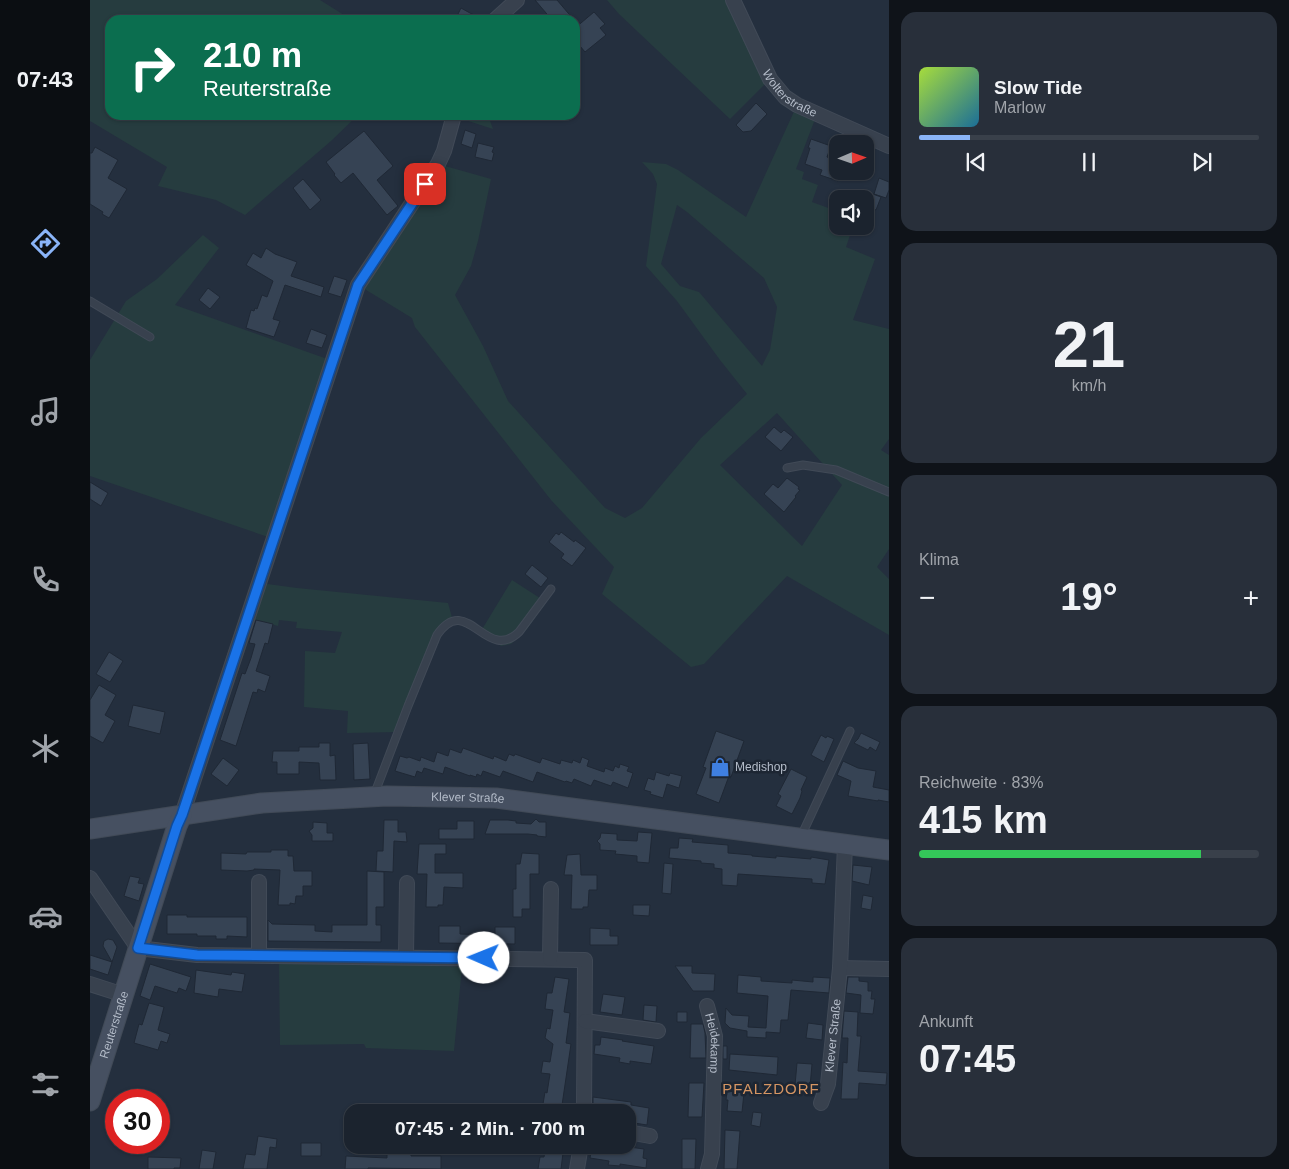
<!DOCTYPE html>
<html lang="de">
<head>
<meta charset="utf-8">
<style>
	:root { --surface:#1b232e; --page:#282f3a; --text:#f1f3f6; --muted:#a0a4aa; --line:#39404a; --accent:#8ab4f8 }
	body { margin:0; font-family:Helvetica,sans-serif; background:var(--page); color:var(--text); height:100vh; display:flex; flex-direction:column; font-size:19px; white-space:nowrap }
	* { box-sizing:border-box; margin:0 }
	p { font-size:16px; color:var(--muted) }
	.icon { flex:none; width:28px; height:28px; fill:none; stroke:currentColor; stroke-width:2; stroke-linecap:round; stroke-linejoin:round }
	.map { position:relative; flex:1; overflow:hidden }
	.details { display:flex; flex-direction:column; gap:12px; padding:12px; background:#0f1319; width:400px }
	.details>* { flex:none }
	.hud { position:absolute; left:15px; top:15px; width:475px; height:105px; border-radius:15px; box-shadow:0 1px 4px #0004,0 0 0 1px var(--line); background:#0b6e4f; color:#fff; overflow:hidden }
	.needle { width:32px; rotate:88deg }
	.controls { position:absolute; left:739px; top:135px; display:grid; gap:10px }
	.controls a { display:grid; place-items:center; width:45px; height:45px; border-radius:10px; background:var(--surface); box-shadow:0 1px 4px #0004,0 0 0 1px var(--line); font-size:25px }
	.speed { position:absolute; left:15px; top:1089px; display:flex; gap:10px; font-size:25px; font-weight:700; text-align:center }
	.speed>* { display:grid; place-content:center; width:65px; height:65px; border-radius:50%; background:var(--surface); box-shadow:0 1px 4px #0004,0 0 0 1px var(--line); line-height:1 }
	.speed .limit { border:8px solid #d22; background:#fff; color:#111 }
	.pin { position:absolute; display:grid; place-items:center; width:42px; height:42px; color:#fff; margin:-21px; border-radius:10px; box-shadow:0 2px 8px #0006 }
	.me { position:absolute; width:55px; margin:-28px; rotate:271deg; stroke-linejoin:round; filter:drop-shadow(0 0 4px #0008) }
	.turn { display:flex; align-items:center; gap:18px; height:105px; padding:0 15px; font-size:22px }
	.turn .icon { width:65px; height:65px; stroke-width:2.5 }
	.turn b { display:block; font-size:35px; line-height:42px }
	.big { font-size:38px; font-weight:700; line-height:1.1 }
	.details .tile { flex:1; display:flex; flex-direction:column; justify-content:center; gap:8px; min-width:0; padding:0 18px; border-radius:15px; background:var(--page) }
	.details .dial { align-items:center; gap:0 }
	.dial b { font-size:65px; line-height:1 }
	.song { display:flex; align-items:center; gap:15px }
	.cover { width:60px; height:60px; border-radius:8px; background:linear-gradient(135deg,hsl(80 70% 55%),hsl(200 70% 35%)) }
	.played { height:5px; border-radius:2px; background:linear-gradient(90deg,var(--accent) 15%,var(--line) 15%) }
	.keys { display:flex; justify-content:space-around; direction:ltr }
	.heat { display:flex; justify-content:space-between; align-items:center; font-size:28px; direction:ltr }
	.charge { height:8px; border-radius:4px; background:linear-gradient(90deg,#34c759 83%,var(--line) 0) }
	.trip { position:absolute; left:254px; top:1104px; width:292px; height:50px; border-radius:15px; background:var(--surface); box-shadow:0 1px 4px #0004,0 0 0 1px var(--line); font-weight:700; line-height:50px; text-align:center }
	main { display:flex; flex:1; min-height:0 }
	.dock { display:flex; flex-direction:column; width:90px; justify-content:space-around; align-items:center; background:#0b0e12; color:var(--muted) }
	.dock .icon { width:35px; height:35px }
	.dock .selected { color:var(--accent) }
	.dock b { font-size:22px; color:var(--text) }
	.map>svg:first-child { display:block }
</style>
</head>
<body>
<main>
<nav class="dock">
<b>07:43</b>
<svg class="icon selected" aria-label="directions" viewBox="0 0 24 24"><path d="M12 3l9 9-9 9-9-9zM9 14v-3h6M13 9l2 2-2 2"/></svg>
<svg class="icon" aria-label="music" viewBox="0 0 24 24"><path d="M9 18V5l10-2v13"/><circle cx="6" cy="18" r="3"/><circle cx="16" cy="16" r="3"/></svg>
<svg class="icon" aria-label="phone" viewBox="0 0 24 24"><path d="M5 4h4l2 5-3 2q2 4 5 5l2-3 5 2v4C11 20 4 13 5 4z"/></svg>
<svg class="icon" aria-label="climate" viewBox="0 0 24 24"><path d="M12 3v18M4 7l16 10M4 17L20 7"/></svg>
<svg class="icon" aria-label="car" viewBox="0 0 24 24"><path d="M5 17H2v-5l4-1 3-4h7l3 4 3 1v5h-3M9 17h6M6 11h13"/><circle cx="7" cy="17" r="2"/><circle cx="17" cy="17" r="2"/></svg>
<svg class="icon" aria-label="filters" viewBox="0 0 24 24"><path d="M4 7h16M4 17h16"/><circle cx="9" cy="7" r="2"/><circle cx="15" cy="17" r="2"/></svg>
</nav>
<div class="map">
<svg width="799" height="1169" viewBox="0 0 799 1169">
	<rect width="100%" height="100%" fill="#242f3e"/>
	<path fill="#263c3f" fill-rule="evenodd" d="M0,0H230L262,20H20V115H268L241,141L155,215L126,200L68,186L77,167L0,121Z
		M517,0H643L680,79L640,119L529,14Z
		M707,105L727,114L706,169L714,172L712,179L728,185L722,202L741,209L744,202L747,204L748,226H763L756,247L785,259L763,320L799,329V439L791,450L799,455V549L787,567L799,579V635L697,576L614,664L601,667L512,594L524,567L461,500L325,327L322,318L268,285L348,164L401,179L388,241L381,266L365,295L393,346L418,401L515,508L535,518L552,508L611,438L657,394L630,360L587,301L556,266L567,184L563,174L552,162L576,164L588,170L656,217ZM587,205L597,212L674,278L687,307L680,350L672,366L609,292L590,286L571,264ZM687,413L752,485L712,546L630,465Z
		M370,115H398L403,129L369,118Z
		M113,235L129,248L85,305L243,361L184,539L0,476V360L36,301L67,279Z
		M422,580L456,602L437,629L421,644L411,646L403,639L391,631Z
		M170,583L207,588L358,603L363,621L352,628L308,732L257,733L258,711L214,707L215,651L245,653L252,632L206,628L207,622L189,620L188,626L158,618Z
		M274,963L372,967L364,1051L276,1048L274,1044L190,1045L189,964Z"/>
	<path fill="#364354" stroke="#1f2835" d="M445,0H467L484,20H462Z
		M371,8L380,13L395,20H365Z
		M504,12L515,24L510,28L516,35L495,52L485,40V28Z
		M666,103L677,114L661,131L653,132L646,125Z
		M375,130L386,134L382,148L371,144Z
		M274,131L303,166L287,180L308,206L297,215L263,173L251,183L244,175L245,174L236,162Z
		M721,139L741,146L737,157L748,161V181L730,175L732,170L715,164L720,148H718Z
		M388,143L404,147L402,152L404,153L402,161L385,157Z
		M5,147L28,160L18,178L37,189L19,218L12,214L13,212L0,204V153H2Z
		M789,178L799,182V190L796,198L784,194Z
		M213,179L231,200L220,210L203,188Z
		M780,193L791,197L786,210L775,206Z
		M176,248L185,254L207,262L201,276L234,287L231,297L195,285L183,319L190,321L184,337L156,328L161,310L164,311L165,308L167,309L172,295L177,297L183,281L156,265L163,253L171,258Z
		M244,276L257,280L251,297L238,293Z
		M118,288L130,297L120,309L109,300Z
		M221,329L237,335L232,348L216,343Z
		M684,427L691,433L694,430L703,437L691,451L675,437Z
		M697,478L709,487L708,489L710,490L705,496L706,497L694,512L674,494L683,484L688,488Z
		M0,482L18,493L11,506L0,499Z
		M471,532L484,542L485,540L496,548L482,566L471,558L474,554L459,542L466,533L469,535Z
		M442,565L458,578L451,587L435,574Z
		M166,620L183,624L178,644L175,643L166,671L180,676L175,692L168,689L167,693L163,692L146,746L130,740L152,673L155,674L161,658L165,644L159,643Z
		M19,652L33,661L20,682L6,674Z
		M9,685L26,695L15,715L25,721L13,743L0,736V700Z
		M43,705L75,712L70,734L38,726Z
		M626,731L654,741L641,777L639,776L629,803L606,794L616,768L613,767Z
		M771,733L790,742L786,751L780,747L778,750L764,743L768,739Z
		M731,735L736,738L737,736L744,739L734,762L721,755Z
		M229,743H240V756L245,755L246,780H230L229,763L209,762V774H187V762H182L183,751H209V747H229Z
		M278,743L280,779L264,780L263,744Z
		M373,748L403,759L404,756L416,761L419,754L424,756L425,754L450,763L452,758L470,764L471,760L482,763L483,760L490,763L492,757L499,760L497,766L514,772L515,768L523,771L525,766L529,768L530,764L539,767L537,771L543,773L538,788L523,782L521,786L504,780L501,786L484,779L482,783L476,781L475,782L447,772L443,782L413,771L410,777L393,771L391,776L387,774L386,777L380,775V776L355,767L353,774L334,768L332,773L327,771L325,777L305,771L310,756L317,758L319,757L330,761L331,757L344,762L347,752L358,756L360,749L371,753Z
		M133,758L149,770L137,786L121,774Z
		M753,761L768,768L786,771L783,787L799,790V802L788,800V801L758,796L761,781L747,775Z
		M701,769L717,777L711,790L712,791L710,798L702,814L686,806L691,796L688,794Z
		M566,772L579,776L580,773L592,776L589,788L577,784L573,798L560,794L561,792L554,790L558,778L564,780Z
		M446,819L449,822H456V837L447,836V835L438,834H395L400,820H418L426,821V823L441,824Z
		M294,820H308V832H316L317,842L304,841L303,872L286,871L287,851H293Z
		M367,821H384V839H349V829H367Z
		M223,822L237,823V833H243V841H222V835L219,831L223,828Z
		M548,832L562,833L559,863L547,862V856L525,854L526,851L510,850V844L507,841L510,838L511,833L527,834V840L547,841Z
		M589,838L603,839L602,842L638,845V853L662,855V856L686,858V856L721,859V857L739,860L735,884L722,883V879L648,874L647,886L632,885V869L624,868V864L611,863V861L579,858L580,848H588Z
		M329,844H356V854H345V873H373V888L354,887L353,905H348V907H336L337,874H327Z
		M181,850H198V856H203L204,871H222V886H213V896H206L205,904L200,903V905H188L190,870L164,869V870L157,871L131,870V853L156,854L157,852H181Z
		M432,853L449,854V874H440V909H432V917H423V889H426V864H430Z
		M490,854L491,875H507V890H499L498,907H493V909H481L482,875H474L477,855Z
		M574,863L583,864L581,894L572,893Z
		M763,865L782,867L779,885L762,881Z
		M277,871L294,872V907H286V925H291V942L178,941V920L182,924L225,925V931L242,932V925H277Z
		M40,876L50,878L48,883L54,884L49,901L34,896Z
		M773,895L783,897L781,910L771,908Z
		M543,905H560L559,916L543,915Z
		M77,915H97V917H157V937L137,936V939H126V936H107V934H77Z
		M349,926H370V934L405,935V927H425V944L349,943Z
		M500,928L520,929V936H528V945H500Z
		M18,939L23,940L27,947L22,962L13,946L14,941Z
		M0,955L22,962L18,975L0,969Z
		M60,964L101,977L96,991L89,988L87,993L65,986L60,1000L50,996Z
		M585,966H602V973L625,974L624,991H603Z
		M106,970L141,975L142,972L155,974L152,992L129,989L128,997L104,993Z
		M648,975L671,977V981L702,983V980L723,982V977L740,978L739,993L701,990L698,1020H691L690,1033L676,1032V1038L657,1037V1031L640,1028L635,1023L636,1008L642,1015L659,1016L658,1027L676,1028L678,996L647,993Z
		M465,977L479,979L474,1012L480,1013L476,1043L481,1044L471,1112H458L459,1105L453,1104L455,1092L457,1093L460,1074L451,1073L453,1061L460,1062L463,1044L455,1038L457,1028L460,1029L463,1010L455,1009L457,993H462Z
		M758,977H769V981L778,982V991H782L781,999H785L783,1014L770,1013L771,995L756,993Z
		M513,994L535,997L532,1015L510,1012Z
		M59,1003L74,1007L68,1030L80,1034L77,1043L71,1041L68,1050L44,1043L49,1024L52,1025Z
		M554,1005L567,1006L566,1022L553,1020Z
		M754,1011L768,1012L767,1036H771L768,1071L797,1073L796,1085L769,1083L768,1099H751L753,1062L757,1063L758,1038H752Z
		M587,1012H597V1022H587Z
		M718,1023L733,1025L732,1040L716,1038Z
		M601,1024H613L615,1033L616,1058H600Z
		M511,1037L533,1040L532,1041L564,1046L561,1064L540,1061V1064L529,1062L530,1058L504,1054L505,1045H510Z
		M633,1046H637V1059H633Z
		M640,1054L688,1057L687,1075L639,1070Z
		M707,1063L722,1064L720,1087L705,1085Z
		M599,1083H614L612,1117H598Z
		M637,1091L654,1093L652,1112L637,1111L638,1100H636Z
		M503,1097L541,1102V1105L559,1108L557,1125L538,1122L539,1112H506L507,1107L503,1106Z
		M663,1112L672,1113L670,1127L661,1125Z
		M635,1130L650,1131L647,1169H634Z
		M168,1136L187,1139L186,1148L180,1147L177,1169H153L156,1154L165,1155Z
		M592,1139H606L605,1169H592Z
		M211,1143H231V1156H211Z
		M456,1145H474L471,1169H448L450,1157H454Z
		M502,1145H525L554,1149L553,1158L557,1159L556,1168L530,1164V1166L518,1165L519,1161L500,1158Z
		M112,1150L126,1152L123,1169H109Z
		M297,1150H321V1156H351V1169L278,1168V1169H255L256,1156L297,1158Z
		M58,1157L91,1158L90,1168H84V1169H58Z"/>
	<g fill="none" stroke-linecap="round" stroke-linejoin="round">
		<defs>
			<path id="lane" d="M0,301L60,337
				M697,468L713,465L746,470L799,492
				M284,795L318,706L347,635C377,591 396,664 429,632L461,589
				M713,839L714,830L760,731"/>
			<g id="street">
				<path id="s1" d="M643,0L680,79L695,97L707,105L799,146"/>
				<path d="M405,20L427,0"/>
				<path d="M92,815L268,285L348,164L354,151L364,115"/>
				<path d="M0,878L48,948L107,955L495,960L494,1112"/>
				<path d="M169,955V882"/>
				<path d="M316,957L317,883"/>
				<path d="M460,959L461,889"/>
				<path d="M750,968L799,969"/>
				<path d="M0,984L34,995"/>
				<path id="s2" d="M617,1006L625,1036L622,1154L618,1169"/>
				<path d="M495,1021L568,1031"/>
				<path id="s3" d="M731,1103L738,1084L750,968L755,844"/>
				<path d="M538,1132L560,1136"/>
				<path d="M487,1169L491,1145"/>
			</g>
			<g id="secondary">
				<path id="s4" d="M0,829L172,803L297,796L406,798L799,850"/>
				<path id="s5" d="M0,1101L87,826L92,815"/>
			</g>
		</defs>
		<use href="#lane" stroke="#414a57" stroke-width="9"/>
		<use href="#street" stroke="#414a57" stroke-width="16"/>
		<use href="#secondary" stroke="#414a57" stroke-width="21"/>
		<use href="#lane" stroke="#38414e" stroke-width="7"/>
		<use href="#street" stroke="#38414e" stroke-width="14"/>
		<use href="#secondary" stroke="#465061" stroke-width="19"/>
	</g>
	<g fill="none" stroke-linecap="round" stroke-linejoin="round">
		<defs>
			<path id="route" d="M335,184L268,285L92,815L87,826L48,948L107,955L394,958"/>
		</defs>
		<use href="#route" stroke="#114b97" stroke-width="12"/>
		<use href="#route" stroke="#1a73e8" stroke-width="9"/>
	</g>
	<defs>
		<symbol id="shop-bare" viewBox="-9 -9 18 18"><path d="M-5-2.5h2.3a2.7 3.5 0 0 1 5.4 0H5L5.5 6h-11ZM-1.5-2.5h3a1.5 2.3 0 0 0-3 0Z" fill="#3f7fe0" stroke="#1d2633" stroke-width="2.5" paint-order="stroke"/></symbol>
	</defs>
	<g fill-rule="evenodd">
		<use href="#shop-bare" x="616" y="753" width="28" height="28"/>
	</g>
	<g text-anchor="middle" stroke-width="5" stroke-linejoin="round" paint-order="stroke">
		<g font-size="12" fill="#b4bcc9" stroke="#1d2633">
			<text dy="4" stroke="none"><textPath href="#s1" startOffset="112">Wolterstraße</textPath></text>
			<text dy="4" stroke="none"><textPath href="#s4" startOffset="380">Klever Straße</textPath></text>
			<text dy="4" stroke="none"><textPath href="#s5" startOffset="80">Reuterstraße</textPath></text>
			<text dy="4" stroke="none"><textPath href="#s3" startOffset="69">Klever Straße</textPath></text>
			<text dy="4" stroke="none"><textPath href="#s2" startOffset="38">Heidekamp</textPath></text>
		</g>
		<g font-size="12" fill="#b4bcc9" stroke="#1d2633" text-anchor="start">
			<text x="645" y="771">Medishop</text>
		</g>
		<g font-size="15" letter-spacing="1" fill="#d59563" stroke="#1d2633">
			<text x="681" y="1094">PFALZDORF</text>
		</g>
	</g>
</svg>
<div class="controls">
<a><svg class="needle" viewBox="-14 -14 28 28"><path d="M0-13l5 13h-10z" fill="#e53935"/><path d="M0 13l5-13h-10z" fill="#a0a4aa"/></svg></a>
<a><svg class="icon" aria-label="sound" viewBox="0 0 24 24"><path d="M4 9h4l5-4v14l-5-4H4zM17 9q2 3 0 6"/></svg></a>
</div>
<div class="speed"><div class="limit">30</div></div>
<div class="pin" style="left:335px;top:184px;background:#d93025"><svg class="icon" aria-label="arrive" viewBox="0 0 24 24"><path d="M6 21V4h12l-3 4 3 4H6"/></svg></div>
<svg class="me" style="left:394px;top:958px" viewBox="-20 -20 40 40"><circle r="19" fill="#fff"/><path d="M0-13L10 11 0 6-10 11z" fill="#1a73e8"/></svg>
<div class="trip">07:45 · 2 Min. · 700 m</div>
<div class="hud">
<div class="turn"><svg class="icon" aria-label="right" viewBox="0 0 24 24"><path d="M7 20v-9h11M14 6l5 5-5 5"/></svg><div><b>210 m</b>Reuterstraße</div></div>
</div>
</div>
<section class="details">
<div class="tile">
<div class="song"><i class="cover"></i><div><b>Slow Tide</b><p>Marlow</p></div></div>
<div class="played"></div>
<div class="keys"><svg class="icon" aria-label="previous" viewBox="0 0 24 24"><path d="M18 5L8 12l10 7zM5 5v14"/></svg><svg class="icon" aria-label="pause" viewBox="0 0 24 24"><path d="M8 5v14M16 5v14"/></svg><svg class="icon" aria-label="next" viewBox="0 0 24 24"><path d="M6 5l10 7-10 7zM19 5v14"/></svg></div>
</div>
<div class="tile dial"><b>21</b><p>km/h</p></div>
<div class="tile"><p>Klima</p>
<div class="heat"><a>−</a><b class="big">19°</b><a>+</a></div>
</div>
<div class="tile"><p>Reichweite · 83%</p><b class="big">415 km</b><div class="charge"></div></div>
<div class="tile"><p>Ankunft</p><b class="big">07:45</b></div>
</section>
</main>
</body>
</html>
